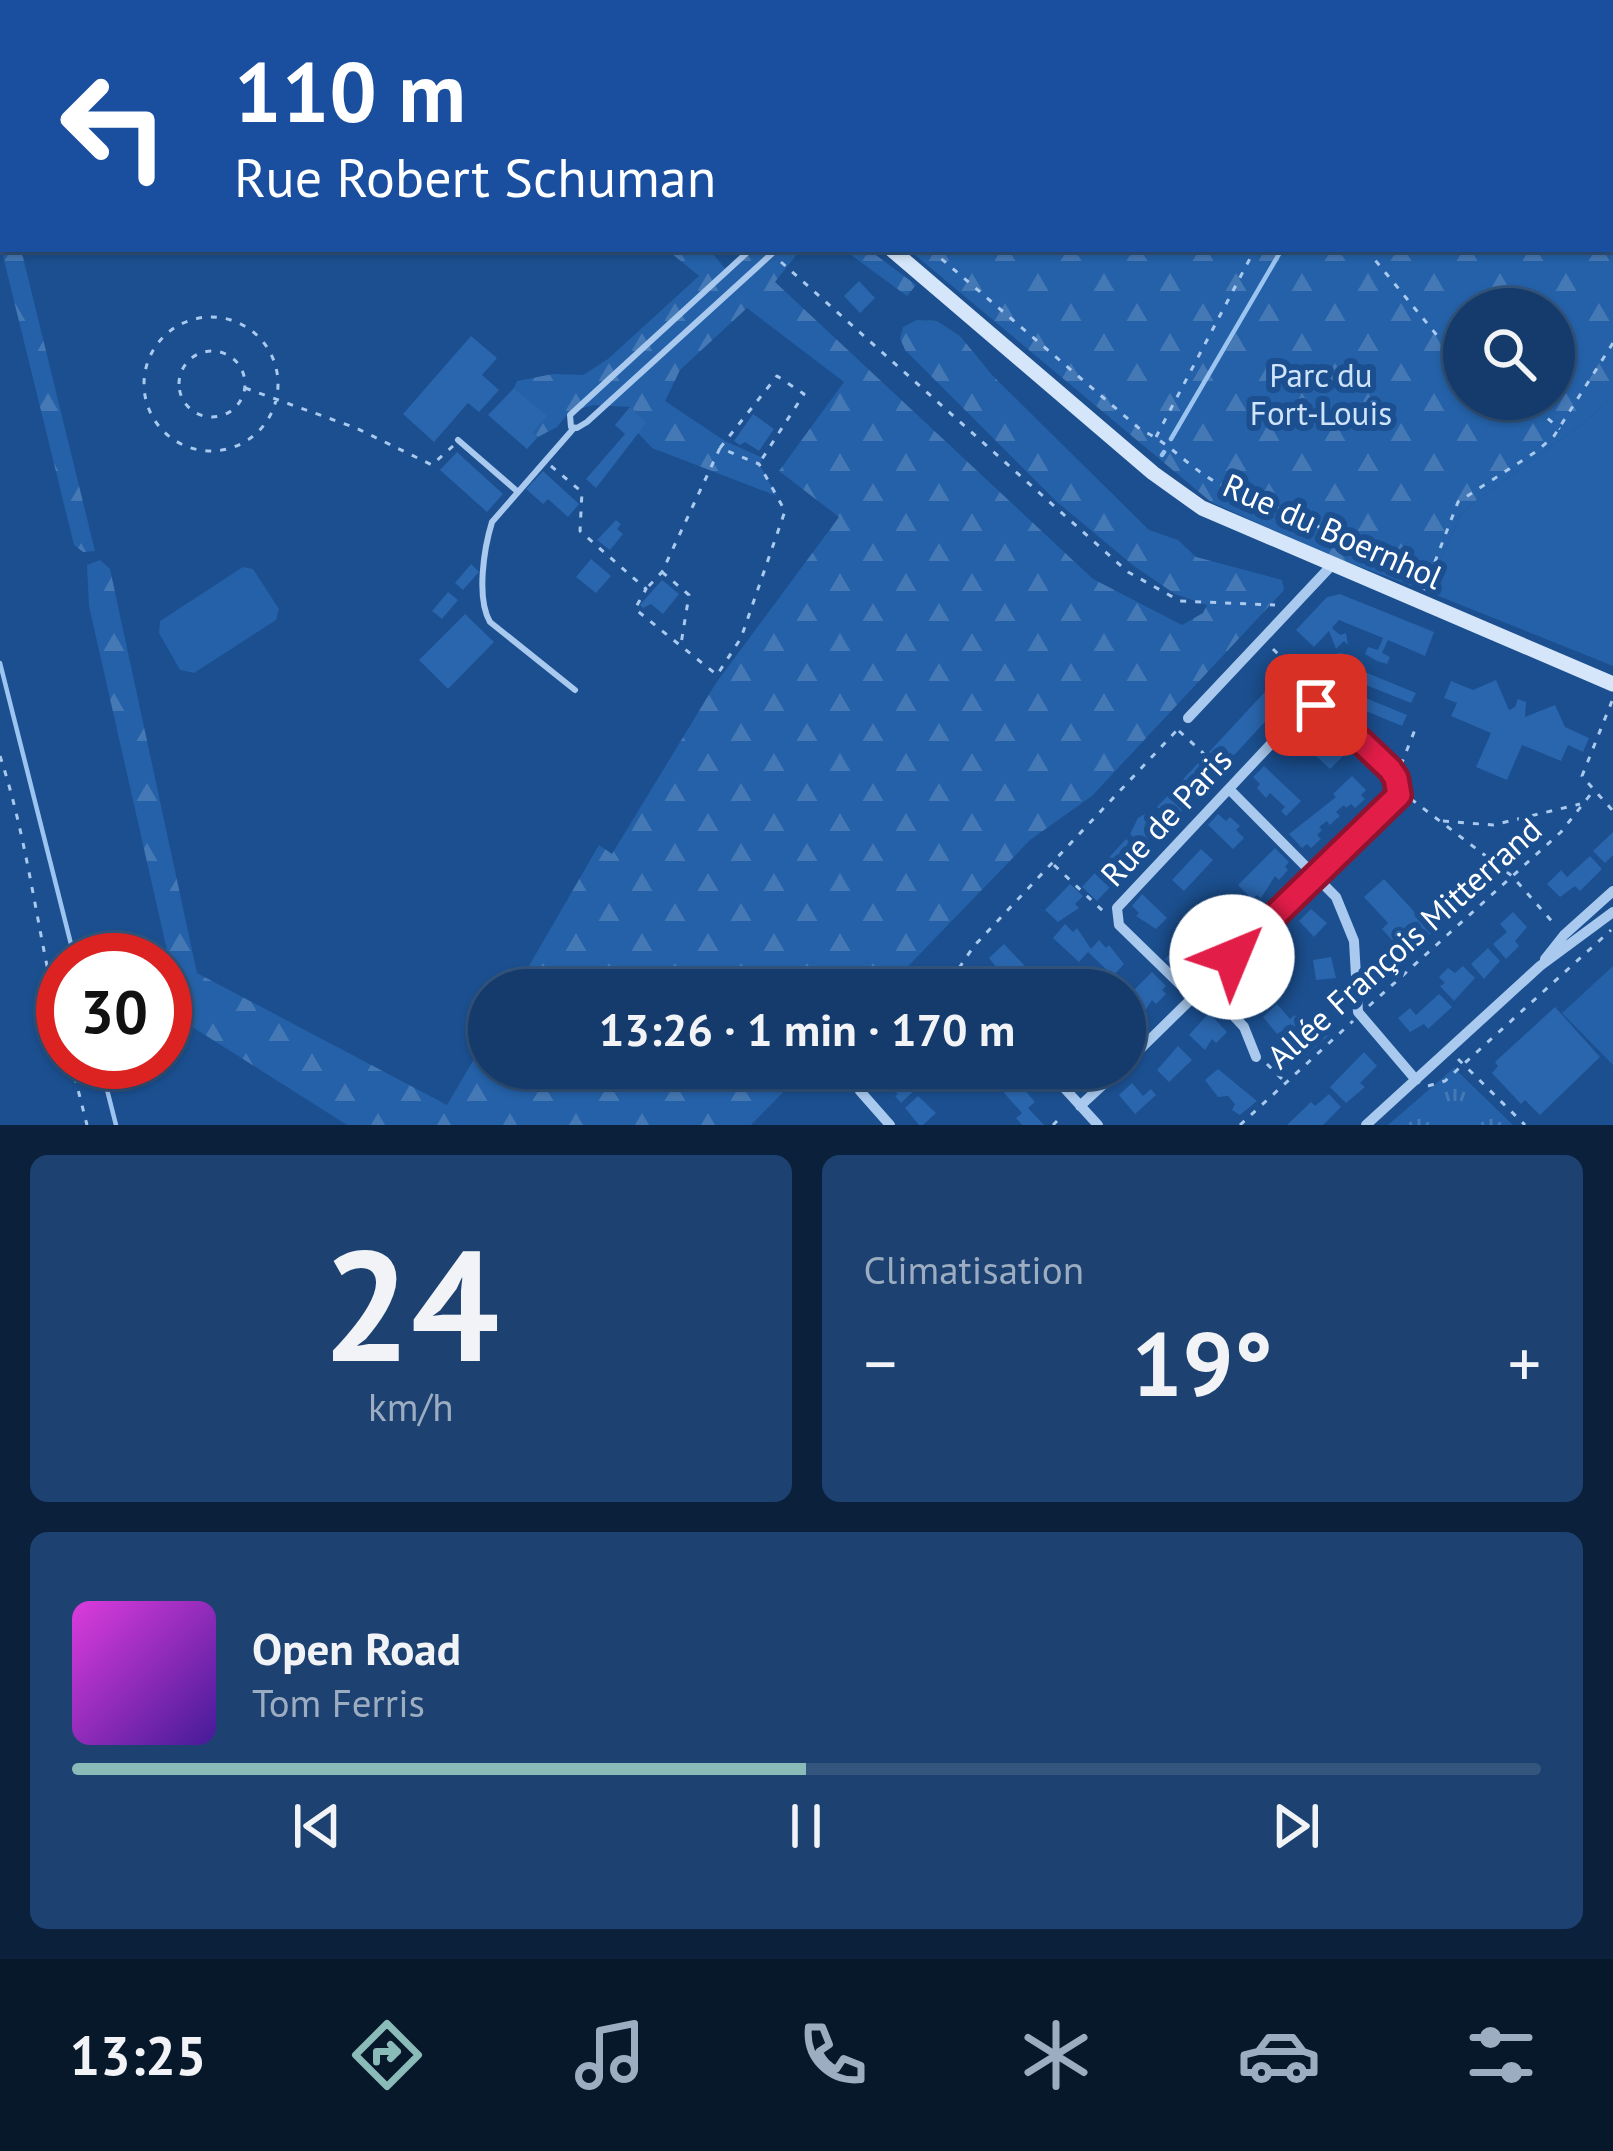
<!DOCTYPE html>
<html lang="fr">
<head>
<meta charset="utf-8">
<style>
	:root { --surface:#143b6b; --page:#1d4271; --text:#f1f3f6; --muted:#9dadc1; --line:#33557e; --accent:#8bbbb9 }
	body { margin:0; font-family:"PT Sans",sans-serif; background:var(--page); color:var(--text); height:100vh; display:flex; flex-direction:column; font-size:45px; white-space:nowrap }
	* { box-sizing:border-box; margin:0 }
	p { font-size:39px; color:var(--muted) }
	.icon { flex:none; width:66px; height:66px; fill:none; stroke:currentColor; stroke-width:2; stroke-linecap:round; stroke-linejoin:round }
	.map { position:relative; height:1125px; overflow:hidden }
	.side { display:flex; flex-direction:column; gap:30px; padding:30px; background:#0b203b; flex:1 }
	.side>* { flex:none }
	.hud { position:absolute; left:0px; top:0px; width:1614px; height:252px; box-shadow:0 3px 9px #0004,0 0 0 3px var(--line); background:#1a4fa0; color:#fff; overflow:hidden }
	.controls { position:absolute; left:1443px; top:288px; display:grid; gap:24px }
	.controls a { display:grid; place-items:center; width:132px; height:132px; border-radius:50%; background:var(--surface); box-shadow:0 3px 9px #0004,0 0 0 3px var(--line); font-size:60px }
	.speed { position:absolute; left:36px; top:933px; display:flex; gap:24px; font-size:60px; font-weight:700; text-align:center }
	.speed>* { display:grid; place-content:center; width:156px; height:156px; border-radius:50%; background:var(--surface); box-shadow:0 3px 9px #0004,0 0 0 3px var(--line); line-height:1 }
	.speed .limit { border:18px solid #d22; background:#fff; color:#111 }
	.pin { position:absolute; display:grid; place-items:center; width:102px; height:102px; color:#fff; margin:-51px; border-radius:24px; box-shadow:0 6px 18px #0006 }
	.me { position:absolute; width:132px; margin:-66px; rotate:45deg; stroke-linejoin:round; filter:drop-shadow(0 0 9px #0008) }
	.turn { display:flex; align-items:center; gap:42px; height:252px; padding:0 36px; font-size:54px }
	.turn .icon { width:156px; height:156px; stroke-width:2.5 }
	.turn b { display:block; font-size:84px; line-height:102px }
	.big { font-size:90px; font-weight:800; line-height:1.1 }
	.side .card { flex:1; display:flex; flex-direction:column; justify-content:center; gap:18px; min-width:0; padding:0 42px; border-radius:18px; background:var(--page) }
	.side .dial { align-items:center; gap:0 }
	.dial b { font-size:156px; line-height:1 }
	.song { display:flex; align-items:center; gap:36px }
	.cover { width:144px; height:144px; border-radius:18px; background:linear-gradient(135deg,hsl(300 70% 55%),hsl(260 70% 35%)) }
	.played { height:12px; border-radius:6px; background:linear-gradient(90deg,var(--accent) 50%,var(--line) 50%) }
	.keys { display:flex; justify-content:space-around; direction:ltr }
	.heat { display:flex; justify-content:space-between; align-items:center; font-size:66px; direction:ltr }
	.side .tiles { flex:1; display:grid; gap:30px; grid-template-columns:1fr 1fr }
	.card:last-child { grid-column:span 2 }
	.trip { position:absolute; left:468px; top:969px; width:678px; height:120px; border-radius:60px; background:var(--surface); box-shadow:0 3px 9px #0004,0 0 0 3px var(--line); font-weight:800; line-height:120px; text-align:center }
	.dock { display:flex; height:192px; justify-content:space-around; align-items:center; background:#08182b; color:var(--muted) }
	.dock .icon { width:84px; height:84px }
	.dock .active { color:var(--accent) }
	.dock b { font-size:54px; color:var(--text) }
	.map>svg:first-child { display:block }
</style>
</head>
<body>
<div class="map">
<svg width="1613" height="1125" viewBox="0 0 1613 1125">
	<defs>
		<pattern id="grass-tufts" width="24" height="20" patternUnits="userSpaceOnUse" patternTransform="scale(3)"><rect width="24" height="20" fill="#2461a8"/><path d="M3 7l-1-3M5 7V3M7 7l1-3M15 17l-1-3M17 17v-4M19 17l1-3" fill="none" stroke="#4579b5"/></pattern>
		<pattern id="forest-firs" width="22" height="20" patternUnits="userSpaceOnUse" patternTransform="scale(3)"><rect width="22" height="20" fill="#2461a8"/><path d="M5 1l3.5 6h-7zM16 11l3.5 6h-7z" fill="#4579b5"/></pattern>
	</defs>
	<rect width="100%" height="100%" fill="#1b4f8f"/>
	<path fill="url(#grass-tufts)" d="M1454,1068L1513,1125H1388Z"/>
	<path fill="url(#forest-firs)" fill-rule="evenodd" d="M694,0H1613V397L1581,425L1470,505L1460,516L1426,591L1331,556L1211,502L908,249H1611V3ZM1464,309H1554V399H1464Z
		M3,124V249H21L95,551L83,552L74,545L0,244Z
		M666,249H709L727,271L751,249H801L775,282L1093,579L1182,625L1203,613L1207,605L1175,594L1134,566L1057,502L905,350L900,338L903,327L917,320L937,321L960,336L992,375L1149,530L1178,540L1196,557L1282,580L1284,590L1092,796L1030,840L885,990H515L599,845L612,854L716,683L839,517L779,471L844,382L747,308L680,370L665,401L725,441L763,458L759,464L777,496L652,448L638,433L647,422L630,407L594,405L570,411L557,427L538,437L533,432L546,416L514,388L517,381L553,374L583,375L608,359L699,276Z
		M843,249H868L916,285L907,296Z
		M100,560L110,569L197,973L447,1105L489,1034V1068H807L751,1125H347L183,1021L89,606L87,565Z"/>
	<path fill="#2461a8" d="M1613,397V666L1426,591L1460,516L1470,505L1581,425Z
		M243,567L253,569L279,609L276,620L194,673L180,670L159,633L160,621Z
		M1613,966V1065L1562,1013Z"/>
	<g fill="none" stroke-linecap="round" stroke-linejoin="round">
		<path stroke="#9cc4f0" stroke-width="4.5" d="M892,0L893,3
			M1611,64L1613,63
			M1171,439L1282,249
			M1162,455L1164,452
			M0,663L75,960
			M100,1062L116,1125"/>
	</g>
	<path fill="#2a66ad" d="M859,281L875,298L860,313L844,296Z
		M471,336L497,358L482,375L499,390L479,412L468,403L434,442L403,414Z
		M514,388L547,416L533,432L538,437L527,449L488,415Z
		M630,407L647,422L596,488L586,479L625,434L615,425Z
		M753,414L774,429L759,451L745,442L740,445L734,441Z
		M457,452L503,494L487,512L440,470Z
		M543,471L579,504L568,517L548,499L543,504L526,489Z
		M616,520L621,524L617,529L623,534L610,550L597,540Z
		M591,559L611,576L596,593L576,577Z
		M471,564L479,572L463,590L455,583Z
		M662,580L679,594L663,614L651,604L643,608L640,605Z
		M448,592L458,600L442,619L432,611Z
		M1340,594L1434,632L1425,656L1388,640L1382,653L1390,657L1387,664L1377,661L1365,654L1368,647L1378,650L1383,638L1339,620L1332,628L1340,635L1346,633L1348,645L1344,641L1336,649L1329,631L1314,647L1296,630L1327,597Z
		M465,614L494,642L448,689L419,660Z
		M1331 662a9 9 0 1 1 18 0a9 9 0 1 1-18 0Z
		M1309,658L1342,689L1334,698L1301,666Z
		M1355,668L1416,693L1411,703L1351,679Z
		M1496,680L1509,710L1515,707L1518,699L1526,702L1525,717L1555,705L1565,727L1589,738L1583,752L1568,745L1561,761L1522,745L1507,780L1476,767L1491,733L1451,716L1457,703L1444,698L1451,681L1473,690Z
		M1275,681L1290,695L1224,766L1209,752Z
		M1346,690L1407,715L1402,726L1342,701Z
		M1304,723L1312,730L1315,726L1325,735L1321,739L1336,753L1340,749L1345,754L1330,769L1293,734Z
		M1202,759L1217,774L1172,821L1157,807Z
		M1264,766L1301,801L1286,816L1281,811L1285,807L1270,793L1266,798L1257,788L1260,784L1253,777Z
		M1352,776L1366,790L1361,795L1365,799L1355,808L1351,804L1346,808L1344,805L1336,812L1340,816L1335,820L1330,825L1327,821L1319,827L1322,830L1317,835L1321,839L1311,848L1307,844L1302,848L1289,834L1336,797L1333,794Z
		M1152,810L1168,825L1163,830L1160,827L1147,841L1150,844L1145,849L1130,834L1138,818Z
		M1218,814L1226,821L1230,817L1240,826L1236,830L1244,838L1233,849L1208,825Z
		M1613,832V855L1605,863L1593,851Z
		M1126,839L1141,854L1097,901L1082,887Z
		M1275,848L1289,862L1285,867L1288,870L1279,880L1275,876L1261,898L1257,895L1252,899L1238,885Z
		M1201,849L1213,860L1184,891L1172,880Z
		M1590,856L1602,869L1580,891L1575,886L1560,897L1547,884L1561,870L1567,877Z
		M1384,879L1433,932L1406,956L1382,929L1388,923L1364,897Z
		M1070,884L1083,896L1075,904L1079,908L1058,922L1045,910Z
		M1142,894L1167,918L1156,929L1136,916L1139,913L1132,906Z
		M1236,895L1250,909L1227,933L1212,919Z
		M1311,909L1327,923L1314,937L1299,921Z
		M1513,912L1527,927L1515,941L1519,946L1506,959L1493,944L1507,932L1500,924Z
		M1202,921L1217,935L1212,940L1216,944L1207,953L1203,949L1188,972L1184,968L1179,972L1165,959Z
		M1065,924L1073,932L1077,928L1091,949L1099,940L1106,948L1109,945L1124,964L1113,976L1088,952L1079,962L1053,938Z
		M1004,944L1024,965L1021,968L1035,983L1032,990H1014L989,958Z
		M1488,948L1500,961L1484,979L1471,964Z
		M1269,952L1282,965L1248,1001L1234,987Z
		M1331,957L1336,978L1316,980L1313,960Z
		M1463,966L1475,978L1454,1001L1440,986L1445,983L1439,977L1448,968L1455,973Z
		M1152,972L1166,986L1162,990L1166,994L1156,1004L1152,1000L1138,1022L1134,1019L1129,1023L1125,1019V999Z
		M1439,994L1452,1007L1428,1029L1424,1024L1410,1032L1398,1018L1410,1008L1416,1015Z
		M1277,1004L1290,1019L1295,1015L1300,1022L1281,1039L1263,1017Z
		M1555,1007L1600,1057L1540,1115L1525,1100L1521,1104L1492,1073L1498,1066L1495,1062Z
		M1209,1013L1227,1032L1216,1043L1212,1039L1205,1050L1189,1035Z
		M1315,1017L1330,1034L1300,1061L1289,1049L1309,1031L1305,1026Z
		M1178,1046L1192,1060L1169,1082L1157,1070Z
		M1364,1052L1377,1066L1360,1083L1365,1087L1346,1103L1330,1087Z
		M976,1068H998L1008,1076L992,1090Z
		M891,1069L897,1075L902,1070L918,1087L901,1103L895,1096L898,1094L880,1078Z
		M1218,1069L1257,1101L1240,1115L1232,1110L1235,1104L1228,1096L1218,1097L1205,1080Z
		M1017,1081L1035,1102L1028,1108L1044,1125H1022L1016,1118L1022,1113L1004,1093Z
		M1132,1083L1143,1096L1151,1089L1156,1095L1135,1114L1119,1095Z
		M1329,1094L1341,1107L1323,1125H1287L1311,1102L1315,1106Z
		M918,1096L936,1113L923,1125H919L905,1108Z"/>
	<g fill="none" stroke-linecap="round" stroke-linejoin="round">
		<path stroke="#a9c9ee" stroke-width="3" stroke-dasharray="6 9" stroke-linecap="butt" d="M620,0L622,3
			M713,0L715,3
			M882,0L883,3
			M1210,0L1212,3
			M1297,0L1301,3
			M252,3L258,0
			M932,3L933,0
			M1370,3L1374,0
			M1555,3L1568,0
			M0,160L3,159
			M1611,220H1613
			M930,249L1141,430C1176,445 1200,483 1238,490L1376,553L1432,571
			M1366,249L1449,350L1464,361
			M781,262L1128,572L1180,601L1275,605
			M144 384a67 67 0 1 1 134 0a67 67 0 1 1-134 0Z
			M179 384a33 33 0 1 1 66 0a33 33 0 1 1-66 0Z
			M245,388L356,428L432,465L453,446
			M1525,399L1560,429
			M1156,437L1255,249
			M720,448L777,376L804,394L760,462
			M551,466L582,492L580,531L646,589L635,609L717,675L741,638L785,511L759,464L720,448L662,572L646,589
			M662,572L689,595L681,644
			M1424,590L1458,502L1537,451L1554,436L1613,343
			M1273,649L1317,693
			M1612,701L1582,776L1613,811
			M1179,731L1225,773
			M0,756C30,847 38,942 63,1035
			M1401,765L1416,727
			M1411,799L1512,876L1556,926
			M1443,821L1493,825L1580,804
			M1054,865L1104,912
			M959,968L974,946L1179,728
			M1369,1006L1561,832L1594,790
			M1458,1059L1525,1125
			M71,1062L87,1125
			M1267,1064L1286,1083
			M1428,1086L1445,1081L1611,930
			M1053,1125L1057,1121
			M1240,1125L1353,1021"/>
		<path stroke="#a9c9ee" stroke-width="6" d="M751,249L570,415L571,427L577,428L587,422L777,249
			M574,428L492,522C484,548 476,598 490,622L575,690
			M458,440L518,492"/>
		<path stroke="#a9c9ee" stroke-width="10" d="M1188,718L1331,566
			M1229,789L1336,897L1354,941L1358,1012L1416,1080
			M1545,959L1564,935L1613,891
			M1205,985L1244,1027L1256,1057
			M931,990L951,981L975,990
			M1125,1064L1399,795C1399,768 1344,723 1322,706H1310L1300,713L1117,908L1119,925L1193,997
			M859,1068L860,1091L890,1125
			M1046,1068L1098,1125
			M1080,1106L1121,1068
			M1366,1125L1540,966L1613,912"/>
		<path stroke="#d6e6fa" stroke-width="15" d="M683,0L685,3
			M891,249L1153,473L1202,508L1613,684"/>
	</g>
	<g fill="none" stroke-linecap="round" stroke-linejoin="round">
		<defs>
			<path id="route" d="M1232,957L1399,795L1396,778L1390,769L1329,711L1316,705"/>
		</defs>
		<use href="#route" stroke="#92132f" stroke-width="30"/>
		<use href="#route" stroke="#e11d48" stroke-width="21"/>
	</g>
	<g text-anchor="middle" stroke-width="12" stroke-linejoin="round" paint-order="stroke">
		<g font-size="33" fill="#cfe3fa" stroke="#1b4f8f">
			<text x="1321" y="387">Parc du<tspan x="1321" dy="38">Fort-Louis</tspan></text>
		</g>
		<g font-size="33" fill="#fff" stroke="#1b4f8f">
			<text transform="translate(1333 531) rotate(24)" y="12">Rue du Boernhol</text>
			<text transform="translate(1166 817) rotate(-47)" y="12">Rue de Paris</text>
			<text transform="translate(1404 943) rotate(-42)" y="12">Allée François Mitterrand</text>
		</g>
	</g>
</svg>
<div class="controls">
<a><svg class="icon" aria-label="search" viewBox="0 0 24 24"><circle cx="10" cy="10" r="6"/><path d="M15 15l6 6"/></svg></a>
</div>
<div class="speed"><div class="limit">30</div></div>
<div class="pin" style="left:1316px;top:705px;background:#d93025"><svg class="icon" aria-label="arrive" viewBox="0 0 24 24"><path d="M6 21V4h12l-3 4 3 4H6"/></svg></div>
<svg class="me" style="left:1232px;top:957px" viewBox="-20 -20 40 40"><circle r="19" fill="#fff"/><path d="M0-13L10 11 0 6-10 11z" fill="#e11d48"/></svg>
<div class="trip">13:26 · 1 min · 170 m</div>
<div class="hud">
<div class="turn"><svg class="icon" aria-label="left" viewBox="0 0 24 24"><path d="M17 20v-9H6M10 6l-5 5 5 5"/></svg><div><b>110 m</b>Rue Robert Schuman</div></div>
</div>
</div>
<section class="side">
<div class="tiles">
<div class="card dial"><b>24</b><p>km/h</p></div>
<div class="card"><p>Climatisation</p>
<div class="heat"><a>−</a><b class="big">19°</b><a>+</a></div>
</div>
<div class="card">
<div class="song"><i class="cover"></i><div><b>Open Road</b><p>Tom Ferris</p></div></div>
<div class="played"></div>
<div class="keys"><svg class="icon" aria-label="previous" viewBox="0 0 24 24"><path d="M18 5L8 12l10 7zM5 5v14"/></svg><svg class="icon" aria-label="pause" viewBox="0 0 24 24"><path d="M8 5v14M16 5v14"/></svg><svg class="icon" aria-label="next" viewBox="0 0 24 24"><path d="M6 5l10 7-10 7zM19 5v14"/></svg></div>
</div>
</div>
</section>
<nav class="dock">
<b>13:25</b>
<svg class="icon active" aria-label="directions" viewBox="0 0 24 24"><path d="M12 3l9 9-9 9-9-9zM9 14v-3h6M13 9l2 2-2 2"/></svg>
<svg class="icon" aria-label="music" viewBox="0 0 24 24"><path d="M9 18V5l10-2v13"/><circle cx="6" cy="18" r="3"/><circle cx="16" cy="16" r="3"/></svg>
<svg class="icon" aria-label="phone" viewBox="0 0 24 24"><path d="M5 4h4l2 5-3 2q2 4 5 5l2-3 5 2v4C11 20 4 13 5 4z"/></svg>
<svg class="icon" aria-label="climate" viewBox="0 0 24 24"><path d="M12 3v18M4 7l16 10M4 17L20 7"/></svg>
<svg class="icon" aria-label="car" viewBox="0 0 24 24"><path d="M5 17H2v-5l4-1 3-4h7l3 4 3 1v5h-3M9 17h6M6 11h13"/><circle cx="7" cy="17" r="2"/><circle cx="17" cy="17" r="2"/></svg>
<svg class="icon" aria-label="filters" viewBox="0 0 24 24"><path d="M4 7h16M4 17h16"/><circle cx="9" cy="7" r="2"/><circle cx="15" cy="17" r="2"/></svg>
</nav>
</body>
</html>
